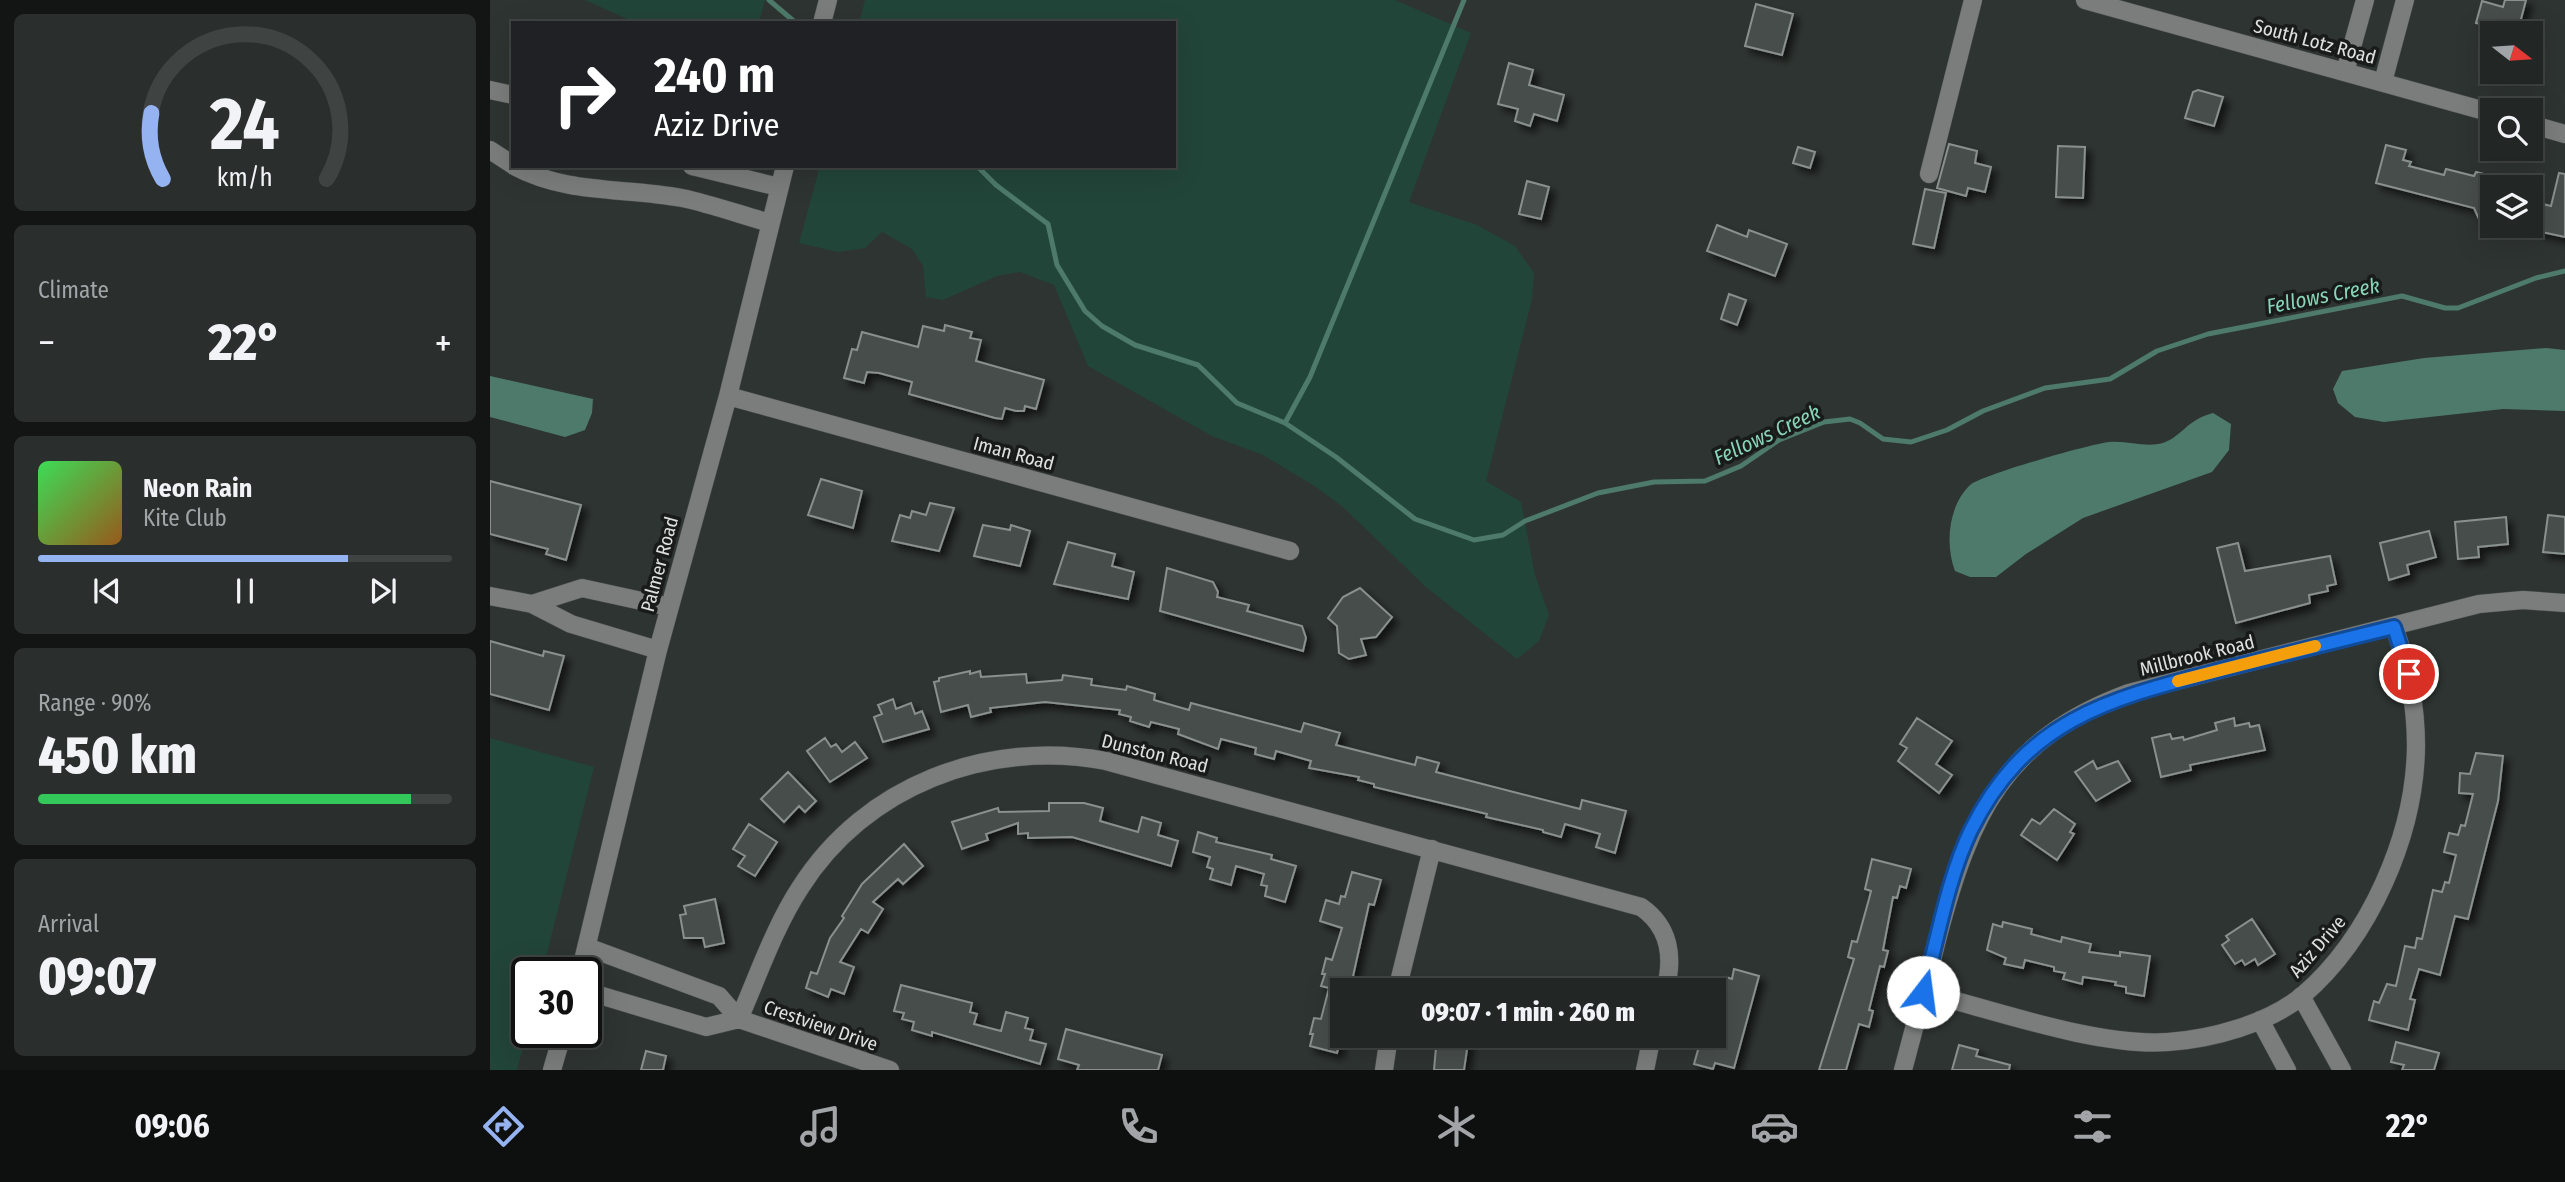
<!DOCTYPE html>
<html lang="en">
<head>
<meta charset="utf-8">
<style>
	:root { --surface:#222725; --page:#2a2f2d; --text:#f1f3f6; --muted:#a2a5a7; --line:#3f4442; --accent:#95b2f1 }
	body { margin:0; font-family:"Fira Sans Condensed",sans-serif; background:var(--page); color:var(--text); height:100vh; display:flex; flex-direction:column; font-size:26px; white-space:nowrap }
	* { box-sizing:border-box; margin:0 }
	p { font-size:23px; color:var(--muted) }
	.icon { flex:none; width:38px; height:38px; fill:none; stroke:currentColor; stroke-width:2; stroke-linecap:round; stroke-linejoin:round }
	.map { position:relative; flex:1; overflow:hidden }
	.sheet { display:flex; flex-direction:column; gap:14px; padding:14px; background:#131514; width:490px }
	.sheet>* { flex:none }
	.banner { position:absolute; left:21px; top:21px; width:665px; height:147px; border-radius:0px; box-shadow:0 7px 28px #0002,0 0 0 2px var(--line); background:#202124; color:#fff; overflow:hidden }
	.needle { width:46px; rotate:107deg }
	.controls { position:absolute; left:1990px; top:21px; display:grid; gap:14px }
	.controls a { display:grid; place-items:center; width:63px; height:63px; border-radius:0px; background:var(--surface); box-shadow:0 7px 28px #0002,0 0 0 2px var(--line); font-size:35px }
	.speed { position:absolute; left:21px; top:957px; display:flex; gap:14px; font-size:35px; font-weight:700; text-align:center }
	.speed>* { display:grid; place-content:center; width:91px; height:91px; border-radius:50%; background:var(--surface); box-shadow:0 7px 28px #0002,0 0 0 2px var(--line); line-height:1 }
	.speed .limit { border:4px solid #111; border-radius:10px; background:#fff; color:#111 }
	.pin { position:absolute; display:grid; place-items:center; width:60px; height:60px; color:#fff; margin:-30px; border:4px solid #fff; border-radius:50%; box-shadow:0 2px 7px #0007 }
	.me { position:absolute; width:77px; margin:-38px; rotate:15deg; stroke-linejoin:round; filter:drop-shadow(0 0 5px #0008) }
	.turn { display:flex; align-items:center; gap:24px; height:147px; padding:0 28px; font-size:32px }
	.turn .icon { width:91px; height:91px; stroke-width:2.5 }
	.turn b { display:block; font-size:49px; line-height:60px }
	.big { font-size:52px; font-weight:800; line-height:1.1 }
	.sheet .card { flex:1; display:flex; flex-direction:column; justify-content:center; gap:10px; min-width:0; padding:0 24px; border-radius:10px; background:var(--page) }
	.sheet .dial { align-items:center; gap:0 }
	.dial svg { height:182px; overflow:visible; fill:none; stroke:var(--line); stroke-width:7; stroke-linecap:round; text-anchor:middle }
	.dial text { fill:var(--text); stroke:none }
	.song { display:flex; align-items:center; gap:21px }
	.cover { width:84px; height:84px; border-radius:10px; background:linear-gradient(135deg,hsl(130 70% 55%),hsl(30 70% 35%)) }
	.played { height:7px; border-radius:4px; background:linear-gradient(90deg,var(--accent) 75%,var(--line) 75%) }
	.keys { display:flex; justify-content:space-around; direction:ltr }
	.heat { display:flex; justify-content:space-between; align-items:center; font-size:38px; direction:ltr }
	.charge { height:10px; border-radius:5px; background:linear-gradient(90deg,#34c759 90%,var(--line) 0) }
	.trip { position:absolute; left:840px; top:978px; width:396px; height:70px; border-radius:0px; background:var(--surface); box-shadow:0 7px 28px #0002,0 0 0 2px var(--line); font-weight:800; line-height:70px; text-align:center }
	.tabs { display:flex; height:112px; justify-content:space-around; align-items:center; background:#0e100f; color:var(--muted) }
	.tabs .icon { width:49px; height:49px }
	.tabs .selected { color:var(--accent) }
	.tabs b { font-size:32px; color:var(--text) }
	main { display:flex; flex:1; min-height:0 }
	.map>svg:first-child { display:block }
</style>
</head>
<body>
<main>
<section class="sheet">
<div class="card dial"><svg viewBox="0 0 100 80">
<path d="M14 69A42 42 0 1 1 86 69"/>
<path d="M14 69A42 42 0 0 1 9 40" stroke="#95b2f1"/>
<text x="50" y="56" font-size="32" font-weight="700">24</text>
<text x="50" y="72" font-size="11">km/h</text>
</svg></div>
<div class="card"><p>Climate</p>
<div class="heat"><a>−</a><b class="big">22°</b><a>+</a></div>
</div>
<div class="card">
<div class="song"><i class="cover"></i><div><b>Neon Rain</b><p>Kite Club</p></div></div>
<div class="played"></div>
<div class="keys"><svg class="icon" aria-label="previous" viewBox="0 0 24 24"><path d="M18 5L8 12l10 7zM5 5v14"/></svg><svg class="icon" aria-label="pause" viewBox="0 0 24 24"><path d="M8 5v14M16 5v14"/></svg><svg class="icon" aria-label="next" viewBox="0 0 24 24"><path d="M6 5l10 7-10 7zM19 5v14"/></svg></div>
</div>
<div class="card"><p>Range · 90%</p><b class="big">450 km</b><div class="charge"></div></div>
<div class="card"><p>Arrival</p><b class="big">09:07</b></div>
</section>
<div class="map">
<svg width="2075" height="1070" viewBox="0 0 2075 1070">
	<defs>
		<filter id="shadow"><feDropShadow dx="5.5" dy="5.5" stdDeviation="3.5" flood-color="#0009"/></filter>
	</defs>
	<rect width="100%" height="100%" fill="#2e3431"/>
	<path fill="#224539" d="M95,0H275L269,23H146Z
		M375,0H905L981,33L919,202L987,225L1025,246L1044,273L1042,299L996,481L1031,502L1045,575L1059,615L1049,641L1027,659L937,588L854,508L826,487L773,455L722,436L598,366L564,285L530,272L507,276L453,300L436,297L433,266L422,249L392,232L375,248L348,252L309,243L330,166H684V23H369Z
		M0,738L104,767L52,973H37V1032L27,1070H0Z"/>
	<path fill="#4d7a6a" d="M2056,348L2075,350V411L2013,409L1894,422L1865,417L1848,403L1843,389L1852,371L1934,358Z
		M0,376L103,399L102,413L95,430L75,437L0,417Z
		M1723,413L1741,424L1739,450L1722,472L1593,518L1536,554L1506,577H1480L1465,571C1455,545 1458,506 1480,485C1492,475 1600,444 1619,442C1637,440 1655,448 1673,443C1693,436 1696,420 1723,413Z"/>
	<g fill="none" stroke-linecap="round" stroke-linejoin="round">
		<path stroke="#4d7a6a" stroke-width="5" d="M279,0L306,23
			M487,166L506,185L558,224L567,265L595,311L612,326L645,345L708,365L747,403L795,423L846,457L925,519L984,540L1013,535L1035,521L1108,493L1164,482L1215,481L1251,466L1289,440L1334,422L1360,419L1370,423L1393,439L1421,442L1457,430L1493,411L1555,388L1620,379L1667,351L1718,334L1912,296L1955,308H1968L2046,278L2075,271
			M795,423L820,377L974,0"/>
	</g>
	<path fill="#474e4b" stroke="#89908d" stroke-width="2" filter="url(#shadow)" d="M2015,0H2036L2030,23L2022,21L2019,33H1992L1994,25L1986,23L1992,1L2013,7Z
		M1266,4L1303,14L1292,55L1255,46Z
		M1019,63L1043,70L1039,85L1074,95L1067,121L1044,114L1040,126L1025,121L1028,109L1008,104Z
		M1708,90L1733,97L1724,126L1695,118L1703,92Z
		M1459,144L1487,151L1485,163L1501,167L1495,192L1478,188L1476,196L1447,188Z
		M1896,145L1916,150L1913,160L1921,162L1919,166L1954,175L1956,169L1984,176L1986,172L2005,177L1992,226L1984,208L1886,183Z
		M1568,146L1595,147L1593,198L1566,197Z
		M1308,147L1325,152L1320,168L1303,163Z
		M2069,173L2075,174V237L2047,231L2053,204L2061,206Z
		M1037,181L1059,187L1051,219L1029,214Z
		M1435,189L1456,193L1444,248L1423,244Z
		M1227,225L1257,237L1259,230L1297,244L1285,276L1217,251Z
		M1239,294L1256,300L1247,325L1231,319Z
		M455,325L482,332L480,338L491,340L486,361L554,380L546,409L535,406L534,411H526L515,408L512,419L505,418L419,394L422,382L389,373L377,372L374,383L354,378L362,349L367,350L372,332L428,347L433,326L454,331Z
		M331,479L372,491L363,528L318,515Z
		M0,481L91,505L76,560L56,554L58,549L0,534Z
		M440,503L464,508L449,551L402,541L410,515L420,518L422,511L436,515Z
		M2058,515L2075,517V554L2053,552Z
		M2016,517L2018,544L1988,547L1989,557L1968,559L1965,522Z
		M493,525L520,530L521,525L540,531L530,566L484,556Z
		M1939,531L1946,557L1917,565L1919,574L1899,580L1890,543Z
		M578,542L625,554L622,566L644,572L638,599L564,584Z
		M1748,543L1755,571L1840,556L1846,584L1837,586L1838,591L1819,595L1820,603L1746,623L1727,548Z
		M677,568L723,582L728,592L727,597L759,605L757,611L812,626L816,638L813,651L670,611Z
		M870,588L902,617L886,637L871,639L876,655L859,659L849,653L847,626L838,618L853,597Z
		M0,641L53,656L54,651L74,656L59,710L0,694Z
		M480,671V674L490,671L491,677L536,674L537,683L572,680L573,675L602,679L601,685L636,690L637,686L665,694L664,700L699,710L701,703L811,732L814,723L850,733L846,745L925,765L927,757L949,763L946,772L1090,809L1092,800L1136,811L1125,853L1106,847L1110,834L1075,824L1071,837L1053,832V830L996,817L997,814L884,787V784L868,780L869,777L819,768L821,761L786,751L784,759L765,754L766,748L731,739L728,749L688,734L689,729L661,722L659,727L640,721L641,717L629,714L630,710L555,702L500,708L501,712L481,717L478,705L451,712L444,682L449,681V678Z
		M403,699L406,709L421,703L425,714L432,711L439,729L393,742L384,717L392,714L388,705Z
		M1427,718L1462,741L1446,764L1462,775L1449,793L1408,761L1417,748L1410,744Z
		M1744,718L1745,726L1759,723L1760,727L1769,725L1775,750L1700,765L1701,770L1671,777L1662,738L1680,734L1682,739L1693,737L1694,740L1727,730L1725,723Z
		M335,738L341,747L346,744L352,752L365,742L377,758L340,782L317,751Z
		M1986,753L2013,756L2008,801L1978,919L1965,916L1950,975L1929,969L1920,999L1925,1000L1918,1030L1879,1020L1884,1001L1889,1003L1897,984L1906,986L1915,946L1925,948L1927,938L1932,939L1943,890L1952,892L1955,882L1959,883L1966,855L1954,852L1959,833L1968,835L1971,825L1975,826L1983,794L1969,793L1970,773L1980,774Z
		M1603,761L1607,769L1628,761L1640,781L1606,801L1585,772Z
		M298,772L326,801L315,812L309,806L294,822L271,799Z
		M559,803H594L613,808L610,821L648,832L652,817L671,823L668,835L688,841L681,866L582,837L538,838V833L528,834V823L496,834L498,840L472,849L462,822L508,808L509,812L559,811Z
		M1564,809L1585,824L1580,832L1584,834L1567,860L1531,835L1542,819L1550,824Z
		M259,824L287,842L265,876L248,866L255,856L243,849Z
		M708,832L727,838L726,842L782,855L781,859L806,866L795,902L775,896L777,886L771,885L774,874L746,866L741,885L720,879L723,869L717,867L720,857L703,852Z
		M414,844L433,866L413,884L408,879L383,902L393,909L378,933L371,929L350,962L364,967L354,994L341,989L338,997L316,988L321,972L327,974L340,938L354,918L352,916L372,884Z
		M1382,859L1421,869L1416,888L1410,886L1407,898L1403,897L1393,950L1398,951L1394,967L1390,966L1379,1010L1383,1011L1379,1027L1369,1024L1356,1070H1329L1364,959L1358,957L1362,941L1367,942L1379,899L1381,891L1375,889Z
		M862,872L891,880L884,905L879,904L860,990H852V1034L847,1053L820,1046L823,1034H820L824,1018L831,1019L839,988L831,986L835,974H832L836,958L842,960L852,928L830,921L836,900L849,904L851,896L855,897Z
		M225,899L234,943L215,947L213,938H194L190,915L196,914L194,906Z
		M1762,919L1785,954L1768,965L1765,959L1755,965L1752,960L1745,964L1732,945L1739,940L1736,936Z
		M1513,922L1542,929L1541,934L1571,942L1572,937L1601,944L1599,952L1630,956V952L1660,956L1654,996L1636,993V987L1625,985L1626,982L1593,977L1592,984L1573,979L1575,973L1564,971V967L1535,960L1533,968L1514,964L1516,958L1497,950L1503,924L1512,927Z
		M1244,969L1269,976L1244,1068L1225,1063L1223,1069L1204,1064L1210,1043L1217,1045L1219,1036H1223L1226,987L1232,989L1236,977L1242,979Z
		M411,985L482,1003L480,1012L487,1014L484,1024L511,1031L516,1012L538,1018L535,1028L543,1030L540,1040L556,1044L550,1064L442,1032V1036L422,1030L424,1022L412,1019L414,1013L404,1011Z
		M576,1029L672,1055L668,1070H587L589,1065L568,1059Z
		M947,1036H979L974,1070H944Z
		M1906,1042L1949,1053L1944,1070H1912L1914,1065L1901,1062Z
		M1469,1045L1488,1050L1486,1056L1520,1065L1519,1070H1462Z
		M156,1051L176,1056L173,1070H151Z"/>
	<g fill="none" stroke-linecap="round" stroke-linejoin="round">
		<defs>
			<path id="minor" d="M1595,0L2002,113
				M332,23L338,0
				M1855,72L1875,0
				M1893,82L1915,0
				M0,90L23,95
				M2040,124L2075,134
				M0,150L23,165
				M24,166C78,195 134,187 192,198C221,204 251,215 280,223
				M202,166L289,187
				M1439,174L1483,0
				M238,396L800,551
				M0,596L42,604
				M168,650L81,624L42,604L92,588L179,607
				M97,947L229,996L249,1019L400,1070
				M90,973L168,650L238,396L295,166
				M907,990L942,849
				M96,991L216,1027L249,1019
				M1433,992C1504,1010 1607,1047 1678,1042C1722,1039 1777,1024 1812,996C1880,938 1925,835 1926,746C1926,705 1918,665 1904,627
				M1811,996L1852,1070
				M249,1019C268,976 284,928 310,888C375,785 498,739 616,761L1151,907C1180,927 1184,958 1175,990
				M1770,1020L1797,1070
				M62,1070L73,1032
				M894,1070L899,1036
				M1155,1070L1162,1036
				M1413,1070C1425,1025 1437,980 1448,936C1480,815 1514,739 1639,693L1989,604L2033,600L2075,603"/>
		</defs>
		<use href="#minor" stroke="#4a504d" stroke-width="19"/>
		<use href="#minor" stroke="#7a7d7c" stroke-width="18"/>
	</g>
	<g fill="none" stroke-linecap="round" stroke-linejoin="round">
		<defs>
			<path id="route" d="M1433,992C1448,939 1457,880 1481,830C1537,717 1623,698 1734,669C1791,655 1848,641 1904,627L1919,674"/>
		</defs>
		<use href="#route" stroke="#114b97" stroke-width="18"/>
		<use href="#route" stroke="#1a73e8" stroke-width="12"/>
		<path stroke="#f59e0b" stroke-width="12" d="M1688,681L1825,646"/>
	</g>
	<g text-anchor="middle" stroke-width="7" stroke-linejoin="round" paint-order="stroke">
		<g font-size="19" fill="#dde1df" stroke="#181b1a">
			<text transform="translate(1825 41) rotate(15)" y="7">South Lotz Road</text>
			<text transform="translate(524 453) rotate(15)" y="7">Iman Road</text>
			<text transform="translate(169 564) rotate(-75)" y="7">Palmer Road</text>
			<text transform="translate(1707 655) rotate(-14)" y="7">Millbrook Road</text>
			<text transform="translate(665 753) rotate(14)" y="7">Dunston Road</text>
			<text transform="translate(1827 946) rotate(-49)" y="7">Aziz Drive</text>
			<text transform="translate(331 1025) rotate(19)" y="7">Crestview Drive</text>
		</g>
		<g font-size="21" font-style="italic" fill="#88d5b9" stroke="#181b1a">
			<text transform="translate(1833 296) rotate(-11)" y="7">Fellows Creek</text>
			<text transform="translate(1277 435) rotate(-25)" y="7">Fellows Creek</text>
		</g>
	</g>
</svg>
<div class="controls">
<a><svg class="needle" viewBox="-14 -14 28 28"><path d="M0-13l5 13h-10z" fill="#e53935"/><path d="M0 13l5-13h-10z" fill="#a2a5a7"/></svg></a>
<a><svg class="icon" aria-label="search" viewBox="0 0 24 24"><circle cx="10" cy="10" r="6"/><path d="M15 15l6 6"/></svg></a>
<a><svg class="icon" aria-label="layers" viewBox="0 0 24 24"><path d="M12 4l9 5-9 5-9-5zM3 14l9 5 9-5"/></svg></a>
</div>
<div class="speed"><div class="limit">30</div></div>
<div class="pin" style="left:1919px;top:674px;background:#d93025"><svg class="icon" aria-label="arrive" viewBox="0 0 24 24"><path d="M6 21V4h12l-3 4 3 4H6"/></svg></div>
<svg class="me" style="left:1433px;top:992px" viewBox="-20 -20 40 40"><circle r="19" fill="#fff"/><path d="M0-13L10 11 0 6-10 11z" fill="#1a73e8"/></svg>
<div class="trip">09:07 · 1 min · 260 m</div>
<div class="banner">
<div class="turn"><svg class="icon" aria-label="right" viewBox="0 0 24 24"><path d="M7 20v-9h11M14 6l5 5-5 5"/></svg><div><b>240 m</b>Aziz Drive</div></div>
</div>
</div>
</main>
<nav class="tabs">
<b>09:06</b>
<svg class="icon selected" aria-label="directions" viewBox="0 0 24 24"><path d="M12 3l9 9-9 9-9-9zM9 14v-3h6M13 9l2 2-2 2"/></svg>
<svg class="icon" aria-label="music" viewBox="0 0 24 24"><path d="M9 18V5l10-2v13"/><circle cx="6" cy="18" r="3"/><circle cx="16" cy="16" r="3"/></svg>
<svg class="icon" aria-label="phone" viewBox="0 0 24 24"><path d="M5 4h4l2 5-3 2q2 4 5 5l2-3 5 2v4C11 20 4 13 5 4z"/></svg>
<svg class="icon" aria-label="climate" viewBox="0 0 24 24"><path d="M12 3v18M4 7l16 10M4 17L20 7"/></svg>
<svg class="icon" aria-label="car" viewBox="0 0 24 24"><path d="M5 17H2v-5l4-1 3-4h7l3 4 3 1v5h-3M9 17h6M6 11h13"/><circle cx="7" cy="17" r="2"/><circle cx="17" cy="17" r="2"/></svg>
<svg class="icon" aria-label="filters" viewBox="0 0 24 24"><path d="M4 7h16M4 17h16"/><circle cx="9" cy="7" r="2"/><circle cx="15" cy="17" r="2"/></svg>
<b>22°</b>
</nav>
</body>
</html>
